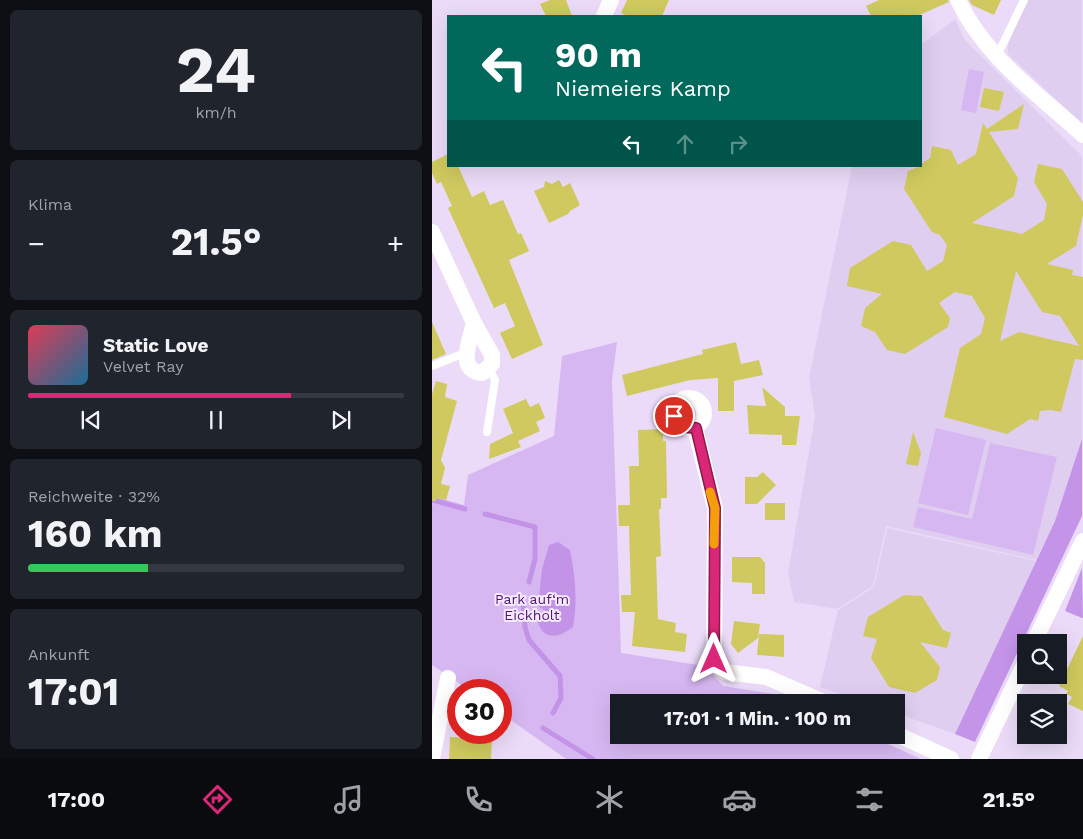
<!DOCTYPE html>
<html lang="de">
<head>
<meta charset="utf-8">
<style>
	:root { --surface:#171b24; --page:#20242c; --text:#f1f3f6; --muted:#9ea1a6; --line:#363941; --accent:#db2777 }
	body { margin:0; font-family:"Work Sans",sans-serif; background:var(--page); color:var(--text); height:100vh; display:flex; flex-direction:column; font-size:19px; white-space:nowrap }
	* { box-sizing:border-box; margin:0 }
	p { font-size:16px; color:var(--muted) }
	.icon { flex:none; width:28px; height:28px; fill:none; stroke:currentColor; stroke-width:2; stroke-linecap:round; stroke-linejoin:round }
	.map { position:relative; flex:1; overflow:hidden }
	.details { display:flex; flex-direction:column; gap:10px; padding:10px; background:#0d0f14; width:432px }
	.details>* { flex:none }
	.top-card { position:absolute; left:15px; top:15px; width:475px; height:152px; border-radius:0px; box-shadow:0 5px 20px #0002; background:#00695c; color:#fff; overflow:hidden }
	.fabs { position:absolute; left:585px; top:634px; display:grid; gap:10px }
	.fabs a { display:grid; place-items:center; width:50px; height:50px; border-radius:0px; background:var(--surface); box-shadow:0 5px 20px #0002; font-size:25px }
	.speed { position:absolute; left:15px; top:679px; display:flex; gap:10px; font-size:25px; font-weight:700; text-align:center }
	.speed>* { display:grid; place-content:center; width:65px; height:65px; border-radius:50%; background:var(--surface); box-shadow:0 5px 20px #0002; line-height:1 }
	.speed .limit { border:8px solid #d22; background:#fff; color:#111 }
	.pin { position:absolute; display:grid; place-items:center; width:42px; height:42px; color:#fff; margin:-21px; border:2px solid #fff; border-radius:50%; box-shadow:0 1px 5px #0007 }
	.me { position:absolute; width:55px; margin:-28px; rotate:0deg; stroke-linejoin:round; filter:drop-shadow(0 0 4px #0008) }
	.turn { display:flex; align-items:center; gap:18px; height:105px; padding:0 25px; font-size:22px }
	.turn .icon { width:65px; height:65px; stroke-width:2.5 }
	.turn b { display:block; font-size:35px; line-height:42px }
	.lanes { display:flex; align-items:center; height:48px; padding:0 25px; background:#0003; justify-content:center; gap:25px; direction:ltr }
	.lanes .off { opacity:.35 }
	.big { font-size:38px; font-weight:700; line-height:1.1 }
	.details .card { flex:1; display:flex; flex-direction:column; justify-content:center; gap:8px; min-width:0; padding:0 18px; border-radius:8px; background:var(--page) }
	.details .dial { align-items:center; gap:0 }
	.dial b { font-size:65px; line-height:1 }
	.song { display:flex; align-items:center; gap:15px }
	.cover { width:60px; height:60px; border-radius:8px; background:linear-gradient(135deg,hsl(350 70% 55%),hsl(200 70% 35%)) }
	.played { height:5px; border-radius:2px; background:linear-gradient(90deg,var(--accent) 70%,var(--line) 70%) }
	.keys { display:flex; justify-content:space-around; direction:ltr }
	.heat { display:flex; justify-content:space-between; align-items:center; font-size:28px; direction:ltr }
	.charge { height:8px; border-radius:4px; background:linear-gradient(90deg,#34c759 32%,var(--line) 0) }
	.trip { position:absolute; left:178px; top:694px; width:295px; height:50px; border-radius:0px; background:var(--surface); box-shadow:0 5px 20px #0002; font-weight:700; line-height:50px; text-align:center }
	.menu { display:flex; height:80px; justify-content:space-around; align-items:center; background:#090b0e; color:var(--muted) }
	.menu .icon { width:35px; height:35px }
	.menu .active { color:var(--accent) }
	.menu b { font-size:22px; color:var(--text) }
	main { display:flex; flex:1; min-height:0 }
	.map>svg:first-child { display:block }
</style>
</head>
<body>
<main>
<section class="details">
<div class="card dial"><b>24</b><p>km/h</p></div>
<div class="card"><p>Klima</p>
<div class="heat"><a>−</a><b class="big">21.5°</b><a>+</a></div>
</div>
<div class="card">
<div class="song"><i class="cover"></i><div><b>Static Love</b><p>Velvet Ray</p></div></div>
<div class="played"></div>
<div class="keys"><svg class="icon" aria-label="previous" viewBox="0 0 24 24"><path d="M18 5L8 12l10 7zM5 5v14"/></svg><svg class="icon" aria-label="pause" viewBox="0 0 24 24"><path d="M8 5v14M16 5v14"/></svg><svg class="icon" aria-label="next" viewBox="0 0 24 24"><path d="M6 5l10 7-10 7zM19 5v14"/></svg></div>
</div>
<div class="card"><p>Reichweite · 32%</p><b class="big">160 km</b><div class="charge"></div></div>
<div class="card"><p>Ankunft</p><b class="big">17:01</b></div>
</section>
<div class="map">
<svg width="651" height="759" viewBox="0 0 651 759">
	<rect width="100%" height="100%" fill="#ebdbf8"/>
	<path fill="#e0cef0" d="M596,0H650V124L576,54V44Z
		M523,19L533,40L650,156V439L623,521L604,560L454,526L441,586L405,609L362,602L356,573L383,417L377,378L420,166H489V45Z
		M455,528L604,561L523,734L464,713V702H432L388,687L406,610L442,587Z"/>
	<path fill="#d7b7f1" d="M537,69L552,72L544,113L529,110Z
		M185,342L180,381L189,653L273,666L291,686L348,695L365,702H186V735H436L489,759H134L69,713V690H37L0,665V496L32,505L36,475L122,436L130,356Z
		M504,428L554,440L536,515L486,503Z
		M558,443L625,457L601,555L481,527L486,507L540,519Z"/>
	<path fill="#c494e9" d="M650,439V516L543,742L523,734L623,521Z
		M650,568L651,618H650L633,611Z"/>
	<path fill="#c393e8" d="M126,542L138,550C143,576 146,600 141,627C121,643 105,637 104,610L113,615L115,612L106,606L110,569L117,545Z"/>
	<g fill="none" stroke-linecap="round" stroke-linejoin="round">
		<path stroke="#c393e8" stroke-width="5" d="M0,500L33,509
			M53,514L103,527V559L97,582
			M91,604L93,627L97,640L128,676L129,698L121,713
			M111,728L161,759"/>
	</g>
	<path fill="#cfc95f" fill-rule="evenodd" d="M118,0H134L140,16H114L108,4Z
		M195,0H237L230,16H196L189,13Z
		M447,0H516L517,2L485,16H439L434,6Z
		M537,0H569L562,15L540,5Z
		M552,88L572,92L567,111L548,107Z
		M592,104L586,129L557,132L586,178L582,196L540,223L590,234L612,220L615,204L602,182L606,164L630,169L651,202V215L644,246L615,264L641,270L640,275L651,277V360L643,359L629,412L619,410L608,411L606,421L598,419L575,434L512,417L528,348L549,334L553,318L540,296L523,292L507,303L518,318L516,327L473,354L455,350L443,332L429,326L433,308L450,294L415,286L418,268L461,241L479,245L495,271L511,261L515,245L508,235L500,232L472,189L476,171L489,166V164L498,158L500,146L519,150L526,165L544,154L551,123L555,129ZM584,271L610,312L628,316L647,346L587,332L568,341Z
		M16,154V166H26L40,197L52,191L58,205L71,200L86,234L89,233L97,251L77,260L111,345L80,359L68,333L83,326L73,303L62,308L16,208L20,206L9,182L5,184L0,173V162Z
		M127,180L131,187L138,183L148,205L138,211L136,214L117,223L102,191L112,187L113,181L120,184Z
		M0,322L14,354L0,360Z
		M304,342L309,364L327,360L331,375L302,381V411H286V378L258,380L195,396L190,375L271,354L270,350Z
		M4,381L15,384L13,397L25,401L9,460L13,468L9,484L18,486L14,500L5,498L4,501H0V394Z
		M330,387L353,407V416H368L364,445H350V435L317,434L315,405L334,406Z
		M94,399L98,407L107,403L113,418L104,422L108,431L86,441L89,447L57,459L58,444L81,433L71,409Z
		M231,429V441H234L235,498H229V509H227L229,556L224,557L226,619L244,623L243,632L255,634L253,652L200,646L203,612H190L189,595H199L197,526H187L186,505H198L197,466H207L206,430Z
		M481,432L489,453L486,466L474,464Z
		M331,472L344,485L325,504H313V477H325Z
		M333,503H353V520H333Z
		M300,557H328L333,563V594H320V583L300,582Z
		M472,595L490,596L511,630L519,633L515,648L488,642L508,667L505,680L483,693L457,687L439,658L445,639L431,636L436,617Z
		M302,621L328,624L326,638L306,653L299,644Z
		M327,634L352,635V657L325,655Z
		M651,636V711L636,704L640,697L634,694L636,691L627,686Z
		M18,737L60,739L59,759H17Z"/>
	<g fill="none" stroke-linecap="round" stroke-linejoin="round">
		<path stroke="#fff" stroke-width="8" d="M565,56L592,0
			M0,366L35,352
			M55,432L63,380L57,369"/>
		<path stroke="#fff" stroke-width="16" d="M526,0C552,56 606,94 651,135
			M172,16L179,0
			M0,232L42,323L60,355V364L50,373C24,370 38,341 42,323
			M242 413a15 15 0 1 1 30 0a15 15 0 1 1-30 0Z
			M263,428L283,508L282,659L285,666L293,672L334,677L392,702
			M602,642L651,541
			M464,734L519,759
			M0,758L16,678
			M547,759L594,661"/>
	</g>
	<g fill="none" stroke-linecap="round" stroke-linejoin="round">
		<defs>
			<path id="route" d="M242,416L250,427L264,428L283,508L282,659"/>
		</defs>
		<use href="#route" stroke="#8e194d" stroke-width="12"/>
		<use href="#route" stroke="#db2777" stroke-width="9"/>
		<path stroke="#f59e0b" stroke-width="9" d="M278,492L283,508L282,544"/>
	</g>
	<g text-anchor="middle" stroke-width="4" stroke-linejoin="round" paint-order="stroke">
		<g font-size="14" fill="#541377" stroke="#f5ebfd">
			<text x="100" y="604">Park auf‘m<tspan x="100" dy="16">Eickholt</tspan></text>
		</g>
	</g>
</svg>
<div class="fabs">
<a><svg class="icon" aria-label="search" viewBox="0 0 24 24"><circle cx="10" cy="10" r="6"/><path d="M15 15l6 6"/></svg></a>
<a><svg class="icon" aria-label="layers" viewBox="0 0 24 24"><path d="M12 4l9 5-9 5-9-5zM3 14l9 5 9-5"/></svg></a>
</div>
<div class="speed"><div class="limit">30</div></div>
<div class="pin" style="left:242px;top:416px;background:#d93025"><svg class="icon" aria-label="arrive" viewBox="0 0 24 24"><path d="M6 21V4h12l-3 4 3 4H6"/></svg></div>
<svg class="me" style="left:282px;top:659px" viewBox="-20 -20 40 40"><path d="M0-17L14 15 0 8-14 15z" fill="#db2777" stroke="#fff" stroke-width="4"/></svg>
<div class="trip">17:01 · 1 Min. · 100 m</div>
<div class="top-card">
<div class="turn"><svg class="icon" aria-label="left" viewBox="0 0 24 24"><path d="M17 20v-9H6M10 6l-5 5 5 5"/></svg><div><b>90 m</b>Niemeiers Kamp</div></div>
<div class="lanes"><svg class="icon" aria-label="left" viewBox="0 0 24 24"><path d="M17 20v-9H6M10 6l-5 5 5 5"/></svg><svg class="icon off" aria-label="ahead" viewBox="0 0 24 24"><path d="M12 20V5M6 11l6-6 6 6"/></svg><svg class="icon off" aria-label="right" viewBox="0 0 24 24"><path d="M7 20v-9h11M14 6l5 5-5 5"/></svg></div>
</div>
</div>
</main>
<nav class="menu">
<b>17:00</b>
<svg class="icon active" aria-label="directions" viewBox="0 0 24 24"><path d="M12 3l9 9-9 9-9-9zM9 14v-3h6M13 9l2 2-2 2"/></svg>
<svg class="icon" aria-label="music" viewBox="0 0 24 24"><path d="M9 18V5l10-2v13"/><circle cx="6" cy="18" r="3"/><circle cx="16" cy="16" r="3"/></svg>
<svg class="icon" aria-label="phone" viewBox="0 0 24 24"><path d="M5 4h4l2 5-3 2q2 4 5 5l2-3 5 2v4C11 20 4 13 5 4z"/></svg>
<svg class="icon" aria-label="climate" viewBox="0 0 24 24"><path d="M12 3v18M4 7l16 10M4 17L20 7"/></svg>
<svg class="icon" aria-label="car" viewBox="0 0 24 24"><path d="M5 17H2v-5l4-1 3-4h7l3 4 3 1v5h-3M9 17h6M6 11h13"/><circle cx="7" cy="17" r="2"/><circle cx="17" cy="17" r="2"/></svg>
<svg class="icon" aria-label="filters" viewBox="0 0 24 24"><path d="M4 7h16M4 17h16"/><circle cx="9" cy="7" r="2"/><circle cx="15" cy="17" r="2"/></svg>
<b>21.5°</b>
</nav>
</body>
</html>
